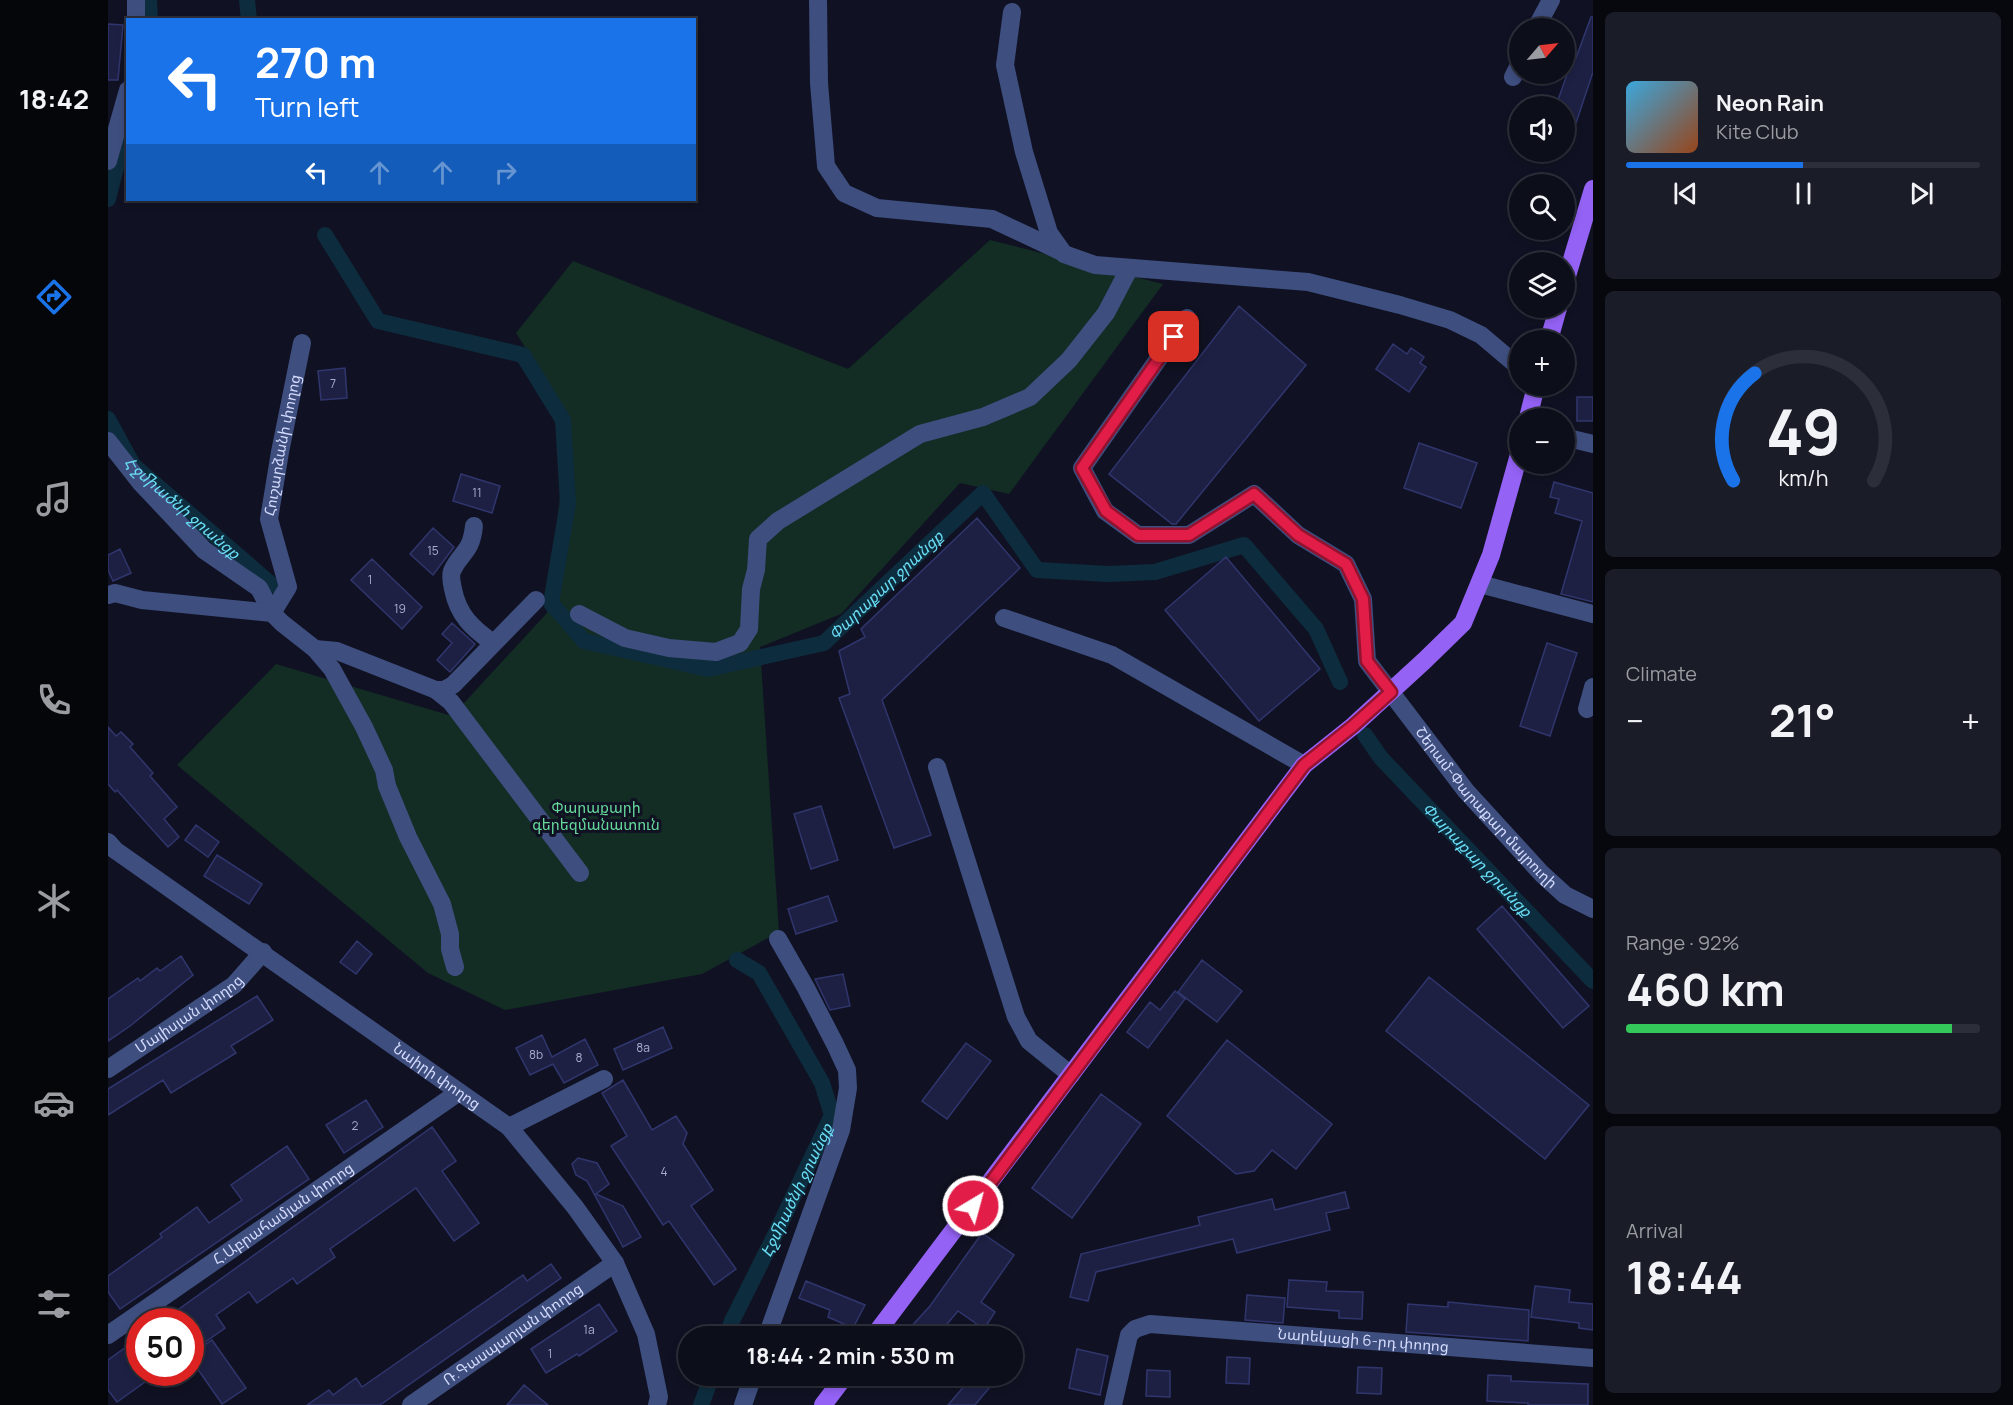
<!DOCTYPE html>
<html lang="en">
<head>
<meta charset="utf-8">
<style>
	:root { --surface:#0c0e1a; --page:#1a1c27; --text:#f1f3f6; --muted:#9a9ca2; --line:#2c2e39; --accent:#1a73e8 }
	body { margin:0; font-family:Manrope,"Noto Sans Armenian",sans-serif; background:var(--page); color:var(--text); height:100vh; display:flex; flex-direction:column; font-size:22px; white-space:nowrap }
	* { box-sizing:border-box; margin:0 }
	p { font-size:20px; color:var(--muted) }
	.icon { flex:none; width:33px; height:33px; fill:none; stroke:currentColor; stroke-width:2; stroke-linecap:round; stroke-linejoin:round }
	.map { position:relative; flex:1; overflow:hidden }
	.drawer { display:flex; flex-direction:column; gap:12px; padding:12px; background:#07080e; width:420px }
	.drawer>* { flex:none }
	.top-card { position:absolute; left:18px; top:18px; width:570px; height:183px; border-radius:0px; box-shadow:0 3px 9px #0003,0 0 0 2px var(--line); background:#1a73e8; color:#fff; overflow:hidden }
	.needle { width:39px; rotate:62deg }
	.controls { position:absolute; left:1401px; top:18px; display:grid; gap:12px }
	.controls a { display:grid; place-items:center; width:66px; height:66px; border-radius:50%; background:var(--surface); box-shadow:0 3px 9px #0003,0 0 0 2px var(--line); font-size:30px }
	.speed { position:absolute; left:18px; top:1308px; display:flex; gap:12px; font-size:30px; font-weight:700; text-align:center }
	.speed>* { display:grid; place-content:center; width:78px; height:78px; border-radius:50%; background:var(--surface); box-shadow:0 3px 9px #0003,0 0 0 2px var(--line); line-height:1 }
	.speed .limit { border:9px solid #d22; background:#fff; color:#111 }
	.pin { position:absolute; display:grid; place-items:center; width:51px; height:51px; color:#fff; margin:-26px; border-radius:12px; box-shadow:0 3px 9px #0006 }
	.me { position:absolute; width:66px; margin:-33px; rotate:37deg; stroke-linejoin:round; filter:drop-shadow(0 0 4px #0008) }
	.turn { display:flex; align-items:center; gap:21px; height:126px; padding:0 30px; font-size:27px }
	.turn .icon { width:78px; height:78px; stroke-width:2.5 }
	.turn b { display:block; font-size:42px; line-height:51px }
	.lanes { display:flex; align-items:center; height:57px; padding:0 30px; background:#0003; justify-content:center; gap:30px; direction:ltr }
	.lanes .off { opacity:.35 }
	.big { font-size:45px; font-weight:700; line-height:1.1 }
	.drawer .widget { flex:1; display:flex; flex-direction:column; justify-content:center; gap:9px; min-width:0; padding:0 21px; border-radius:9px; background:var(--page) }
	.drawer .dial { align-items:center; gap:0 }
	.dial svg { height:156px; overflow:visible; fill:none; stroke:var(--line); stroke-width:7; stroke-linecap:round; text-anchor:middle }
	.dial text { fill:var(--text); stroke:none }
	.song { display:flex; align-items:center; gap:18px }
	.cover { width:72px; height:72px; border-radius:9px; background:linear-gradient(135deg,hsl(200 70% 55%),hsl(20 70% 35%)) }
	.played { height:6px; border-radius:3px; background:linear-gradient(90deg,var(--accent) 50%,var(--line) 50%) }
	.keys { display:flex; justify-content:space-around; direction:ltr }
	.heat { display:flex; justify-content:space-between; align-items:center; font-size:33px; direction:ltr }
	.charge { height:9px; border-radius:4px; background:linear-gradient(90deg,#34c759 92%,var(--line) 0) }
	.trip { position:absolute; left:570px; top:1326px; width:345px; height:60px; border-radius:30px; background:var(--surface); box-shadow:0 3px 9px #0003,0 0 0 2px var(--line); font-weight:700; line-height:60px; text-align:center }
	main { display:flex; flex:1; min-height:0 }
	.dock { display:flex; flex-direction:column; width:108px; justify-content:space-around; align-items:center; background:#05060a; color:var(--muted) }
	.dock .icon { width:42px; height:42px }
	.dock .current { color:var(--accent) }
	.dock b { font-size:27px; color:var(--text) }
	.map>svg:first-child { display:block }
</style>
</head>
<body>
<main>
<nav class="dock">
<b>18:42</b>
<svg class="icon current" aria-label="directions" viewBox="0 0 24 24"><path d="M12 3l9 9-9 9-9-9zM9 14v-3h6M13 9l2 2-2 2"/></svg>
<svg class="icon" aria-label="music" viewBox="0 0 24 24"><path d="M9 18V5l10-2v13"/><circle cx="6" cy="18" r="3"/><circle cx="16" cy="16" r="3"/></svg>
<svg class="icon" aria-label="phone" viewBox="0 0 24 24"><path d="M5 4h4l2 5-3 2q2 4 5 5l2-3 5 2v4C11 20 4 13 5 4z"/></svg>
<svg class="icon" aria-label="climate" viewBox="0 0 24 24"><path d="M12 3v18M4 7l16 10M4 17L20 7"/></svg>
<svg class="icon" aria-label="car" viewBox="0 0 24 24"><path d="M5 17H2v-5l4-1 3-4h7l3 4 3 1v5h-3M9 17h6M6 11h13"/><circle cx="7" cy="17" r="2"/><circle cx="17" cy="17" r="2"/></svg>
<svg class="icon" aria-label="filters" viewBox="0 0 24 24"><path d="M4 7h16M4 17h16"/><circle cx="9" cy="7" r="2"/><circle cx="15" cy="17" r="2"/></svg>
</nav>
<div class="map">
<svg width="1485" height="1405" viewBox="0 0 1485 1405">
	<rect width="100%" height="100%" fill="#101223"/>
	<path fill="#132c24" d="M882,240L1055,284L901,494L852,483L733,614L652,647L671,932L594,974L397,1010L320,973L69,765L168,664L344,716L439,613L461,416L408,333L465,261L740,369Z"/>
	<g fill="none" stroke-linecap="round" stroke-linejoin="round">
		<g stroke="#0d2d3e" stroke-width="16">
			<path d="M41,0L42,20"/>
			<path d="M139,0L141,20"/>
			<path d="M0,199L14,144"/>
			<path id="s1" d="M217,235L270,321L415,355L455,420L460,503L443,603L476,641L600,669L716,643L875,493L929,570L1001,574L1047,572L1136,545L1208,629L1232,682"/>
			<path id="s2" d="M0,419L25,465L164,585"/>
			<path id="s3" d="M1257,735L1273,758L1485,981"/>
			<path id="s4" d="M618,1336L625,1319L666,1237L724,1115L714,1083L651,973L629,960"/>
			<path d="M593,1405L604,1376"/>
		</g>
	</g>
	<path fill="#1d2043" stroke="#30366d" stroke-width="1.5" d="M1483,17H1485V72L1468,123L1456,119V106H1448L1465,57L1468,58Z
		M0,24L15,25L10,80H0Z
		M1131,306L1198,365L1068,524H1064L1001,474Z
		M1285,344L1299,354L1303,348L1316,357L1312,363L1318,367L1301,392L1268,369Z
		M237,368L239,398L213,400L210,371Z
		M1469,397H1485V421H1469Z
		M1311,443L1369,463L1353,508L1296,488Z
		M353,474L392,486L384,513L345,501Z
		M1446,482L1485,493V602L1453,594L1474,521L1447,513L1451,499L1442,497Z
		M869,518L912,568L774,700L823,835L786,848L731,698L742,694L731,651L757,637L753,629Z
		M325,528L346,547L325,575L302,554Z
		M12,549L23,573L5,581L0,570V555Z
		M1118,557L1212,669L1151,721L1057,610Z
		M264,559L314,607L294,629L243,580Z
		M344,623L367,644L342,672L329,660L344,643L334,634Z
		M1439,643L1469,653L1442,736L1412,726Z
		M0,727L8,736L13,732L25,744L22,747L45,773L42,776L69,807L56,819L71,837L60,847L9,790L7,792L0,784Z
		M713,806L730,860L703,869L686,814Z
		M88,825L111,842L100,857L77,840Z
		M109,855L154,884L141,904L96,876Z
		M720,896L729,921L688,934L680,909Z
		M1394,906L1481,1006L1455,1028L1369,929Z
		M249,941L264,954L248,974L232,962Z
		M73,956L85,975L22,1026L0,1041V999L30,978L32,981L49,968L52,971Z
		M1094,960L1134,991L1109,1022L1070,992Z
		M735,974L742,1006L722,1010L707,979Z
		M1321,977L1481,1105L1437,1159L1278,1031Z
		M1067,991L1077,999L1040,1048L1019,1032L1042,1002L1052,1010Z
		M149,996L165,1020L123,1046L128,1053L63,1093L55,1080L0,1115V1089Z
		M555,1027L564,1048L515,1070L506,1049Z
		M434,1035L444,1057L477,1039L490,1065L456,1083L445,1064L422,1075L408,1048Z
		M1119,1040L1224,1124L1188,1169L1164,1150L1146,1171L1128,1174L1059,1116Z
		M858,1043L883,1061L839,1119L814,1101Z
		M515,1080L544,1130L568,1116L579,1133L575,1144L605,1190L583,1206L628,1269L606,1285L561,1221L555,1225L503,1146L519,1136L494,1093Z
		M993,1094L1033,1124L964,1218L924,1188Z
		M258,1100L275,1127L236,1153L218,1125Z
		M324,1127L348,1161L334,1171L371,1223L346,1241L308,1188L222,1249L227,1257L189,1284L185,1278L149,1303L141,1292L108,1315L117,1328L93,1345L82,1330V1322H53Z
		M179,1146L201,1179L12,1309L0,1292V1276L54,1237L52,1234L89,1207L101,1223L134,1200L123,1185Z
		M470,1158L489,1163L501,1184L488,1194L515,1206L533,1237L515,1247L479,1181L468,1175L464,1164Z
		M1237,1192L1241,1208L1218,1213L1222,1230L1129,1253L1125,1239L988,1272L980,1301L962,1297L973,1254L1092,1225L1090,1217L1164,1199L1167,1210Z
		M874,1233L906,1255L873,1302L887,1312L876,1329L850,1311L829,1336H808L800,1330L822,1306Z
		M443,1264L453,1278L272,1405H199L221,1390L225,1395L248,1378L254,1387L415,1275L419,1281Z
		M1181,1280L1219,1282L1218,1291L1255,1292L1254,1319L1231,1318V1311L1179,1307Z
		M698,1281L757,1305L745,1328L720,1317L722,1310L691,1298Z
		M1427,1286L1462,1290L1461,1302L1485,1304V1330L1471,1328V1323L1423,1317Z
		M1139,1295L1177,1298L1175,1323L1137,1320Z
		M1340,1302L1421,1310L1420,1341L1298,1332L1300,1304L1340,1307Z
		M491,1304L509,1331L471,1356L469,1354L438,1373L423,1349Z
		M32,1337V1372H51L9,1402L0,1390V1360Z
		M104,1340L138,1388L114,1404L82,1358V1355Z
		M969,1349L1000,1356L992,1395L961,1388Z
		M1119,1357L1142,1358L1141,1384L1118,1383Z
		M1250,1367L1274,1368L1273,1394L1249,1393Z
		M1039,1370L1062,1371V1397L1038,1396Z
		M1380,1375L1403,1376V1381L1480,1384V1405H1420V1403L1379,1401Z
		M865,1376H891L867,1405H840Z
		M416,1385L440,1405H399Z"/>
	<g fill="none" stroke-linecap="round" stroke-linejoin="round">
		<g stroke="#3e4e7f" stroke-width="18">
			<path d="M710,0L711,83L718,166L736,193L769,208L884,219L952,251"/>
			<path d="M904,12L897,65L916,152L941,233L956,254L987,265L1200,282L1292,305L1342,320L1373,335L1412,368"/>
			<path d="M28,20V0"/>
			<path d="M1428,28L1443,0"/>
			<path d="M1405,77L1412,63"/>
			<path d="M0,161L20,90"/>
			<path id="s5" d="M1079,318L974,468L997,511L1030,535H1081L1146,494L1190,535L1238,564L1255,599L1259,661L1358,791L1434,874L1457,895L1485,909"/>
			<path d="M1456,437L1485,444"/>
			<path d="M0,441L32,482L96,550L151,588L164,613L174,623L207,649L224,669L256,727L276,770L279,786L300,837L334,904L342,934V949L347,967"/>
			<path d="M366,526C363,554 353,551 344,571C342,576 344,584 345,589C350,615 364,628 385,643"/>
			<path d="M1372,584L1485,614"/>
			<path id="s6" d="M0,595L7,593L34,600L164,613L180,587L161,519L172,452L194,343"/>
			<path d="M471,614L517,638L561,648L608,652L632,643L641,629L643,589L648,570L650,539L670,521L812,434L875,417L922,397L961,360L998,313L1021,269"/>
			<path d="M896,618L1004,655L1196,765"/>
			<path d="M207,649L229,651L328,690H336L345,685L428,600"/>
			<path d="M328,690L343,702L472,873"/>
			<path d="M1479,709L1485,687"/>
			<path d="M829,767L908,1017L921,1041L963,1075"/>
			<path id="s7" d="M0,842L7,850L401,1127L467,1207L507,1263L538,1334L551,1397L549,1405"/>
			<path id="s8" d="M0,1069L126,985L155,952"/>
			<path d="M401,1127L496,1079"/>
			<path id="s9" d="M0,1335L351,1092"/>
			<path d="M659,1336L733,1130L740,1088L739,1070L727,1044L698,988L670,939"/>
			<path id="s10" d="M303,1405L507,1263"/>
			<path d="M635,1405L645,1376"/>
			<path id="s11" d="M1005,1405L1021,1335L1027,1329L1042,1324L1485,1358"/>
		</g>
		<path stroke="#9462f5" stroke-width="18" d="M1456,286L1485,189
			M1441,340L1450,308
			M1420,418L1428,386
			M766,1336L1196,765L1245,726L1316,661L1355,623L1383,555L1412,451
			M715,1405L737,1376"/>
	</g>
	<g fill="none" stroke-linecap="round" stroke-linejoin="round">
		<defs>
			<path id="route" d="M865,1206L1196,765L1245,726L1283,692L1259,661L1255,599L1238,564L1190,535L1146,494L1081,535H1030L998,511L974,468L1066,337"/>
		</defs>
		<use href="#route" stroke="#92132f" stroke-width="15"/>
		<use href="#route" stroke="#e11d48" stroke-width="10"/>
	</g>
	<g text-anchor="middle" stroke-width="6" stroke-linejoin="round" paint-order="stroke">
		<g font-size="12" fill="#a6acce">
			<text x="225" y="388">7</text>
			<text x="369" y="497">11</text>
			<text x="325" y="555">15</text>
			<text x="262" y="584">1</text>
			<text x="292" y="613">19</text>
			<text x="535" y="1052">8a</text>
			<text x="428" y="1059">8b</text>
			<text x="471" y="1062">8</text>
			<text x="247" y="1130">2</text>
			<text x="556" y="1176">4</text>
			<text x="481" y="1334">1a</text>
			<text x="442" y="1358">1</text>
		</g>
		<g font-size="15" fill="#d4dbfc" stroke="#101223">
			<text dy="5" stroke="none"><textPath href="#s6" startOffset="342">Հուշարձանի փողոց</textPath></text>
			<text dy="5" stroke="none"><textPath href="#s5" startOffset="807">Շերամ-Փարաքար մայրուղի</textPath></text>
			<text dy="5" stroke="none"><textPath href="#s8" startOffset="98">Մայիսյան փողոց</textPath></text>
			<text dy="5" stroke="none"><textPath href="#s7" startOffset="404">Նաիրի փողոց</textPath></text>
			<text dy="5" stroke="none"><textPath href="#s9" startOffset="213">Հ.Աբրահամյան փողոց</textPath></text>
			<text dy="5" stroke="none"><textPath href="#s10" startOffset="124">Ռ.Գասպարյան փողոց</textPath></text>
			<text dy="5" stroke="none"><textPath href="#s11" startOffset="310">Նարեկացի 6-րդ փողոց</textPath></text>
		</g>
		<g font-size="15" fill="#65d89a" stroke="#101223">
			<text x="488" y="813">Փարաքարի<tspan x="488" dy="17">գերեզմանատուն</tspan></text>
		</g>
		<g font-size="16" font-style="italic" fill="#69ddf5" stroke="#101223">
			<text dy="6" stroke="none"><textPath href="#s2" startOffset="118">Էջմիածնի ջրանցք</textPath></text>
			<text dy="6" stroke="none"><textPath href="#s1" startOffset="892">Փարաքար ջրանցք</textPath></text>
			<text dy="6" stroke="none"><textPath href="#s3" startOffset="168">Փարաքար ջրանցք</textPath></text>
			<text dy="6" stroke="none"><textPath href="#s4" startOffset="162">Էջմիածնի ջրանցք</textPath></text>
		</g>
	</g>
</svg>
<div class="controls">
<a><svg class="needle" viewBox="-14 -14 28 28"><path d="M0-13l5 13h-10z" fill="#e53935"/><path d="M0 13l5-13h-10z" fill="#9a9ca2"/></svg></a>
<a><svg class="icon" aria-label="sound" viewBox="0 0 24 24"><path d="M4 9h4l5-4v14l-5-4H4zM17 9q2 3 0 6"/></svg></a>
<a><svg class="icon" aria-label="search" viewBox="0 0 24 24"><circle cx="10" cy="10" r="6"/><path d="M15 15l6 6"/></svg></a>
<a><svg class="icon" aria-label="layers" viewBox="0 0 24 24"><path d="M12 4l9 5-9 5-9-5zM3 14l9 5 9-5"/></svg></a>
<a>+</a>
<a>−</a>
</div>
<div class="speed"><div class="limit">50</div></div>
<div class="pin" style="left:1066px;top:337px;background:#d93025"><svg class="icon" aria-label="arrive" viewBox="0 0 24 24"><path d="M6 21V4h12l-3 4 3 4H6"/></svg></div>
<svg class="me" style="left:865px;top:1206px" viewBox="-20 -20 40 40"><circle r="17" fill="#e11d48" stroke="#fff" stroke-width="3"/><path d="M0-11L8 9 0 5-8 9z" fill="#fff"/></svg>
<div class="trip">18:44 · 2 min · 530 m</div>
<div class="top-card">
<div class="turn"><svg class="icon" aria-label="left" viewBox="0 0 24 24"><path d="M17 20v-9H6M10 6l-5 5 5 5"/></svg><div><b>270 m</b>Turn left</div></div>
<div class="lanes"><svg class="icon" aria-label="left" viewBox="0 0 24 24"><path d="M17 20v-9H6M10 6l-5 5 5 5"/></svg><svg class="icon off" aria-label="ahead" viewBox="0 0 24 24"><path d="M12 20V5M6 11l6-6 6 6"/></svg><svg class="icon off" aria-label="ahead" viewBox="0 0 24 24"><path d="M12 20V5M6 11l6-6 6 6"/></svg><svg class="icon off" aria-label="right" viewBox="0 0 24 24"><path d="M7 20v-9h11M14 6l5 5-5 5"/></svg></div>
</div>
</div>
<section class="drawer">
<div class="widget">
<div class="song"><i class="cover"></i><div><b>Neon Rain</b><p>Kite Club</p></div></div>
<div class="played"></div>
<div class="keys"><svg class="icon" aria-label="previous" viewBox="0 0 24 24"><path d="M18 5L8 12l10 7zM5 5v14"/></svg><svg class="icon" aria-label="pause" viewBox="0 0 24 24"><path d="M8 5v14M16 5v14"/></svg><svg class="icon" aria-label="next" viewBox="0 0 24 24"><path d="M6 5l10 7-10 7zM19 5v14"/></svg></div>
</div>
<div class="widget dial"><svg viewBox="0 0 100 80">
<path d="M14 69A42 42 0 1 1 86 69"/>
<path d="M14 69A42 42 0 0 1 25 14" stroke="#1a73e8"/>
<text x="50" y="56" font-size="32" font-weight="700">49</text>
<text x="50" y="72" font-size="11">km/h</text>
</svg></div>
<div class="widget"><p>Climate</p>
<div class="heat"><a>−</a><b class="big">21°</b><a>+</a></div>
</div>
<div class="widget"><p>Range · 92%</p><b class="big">460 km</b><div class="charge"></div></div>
<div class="widget"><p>Arrival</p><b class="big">18:44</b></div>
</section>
</main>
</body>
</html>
